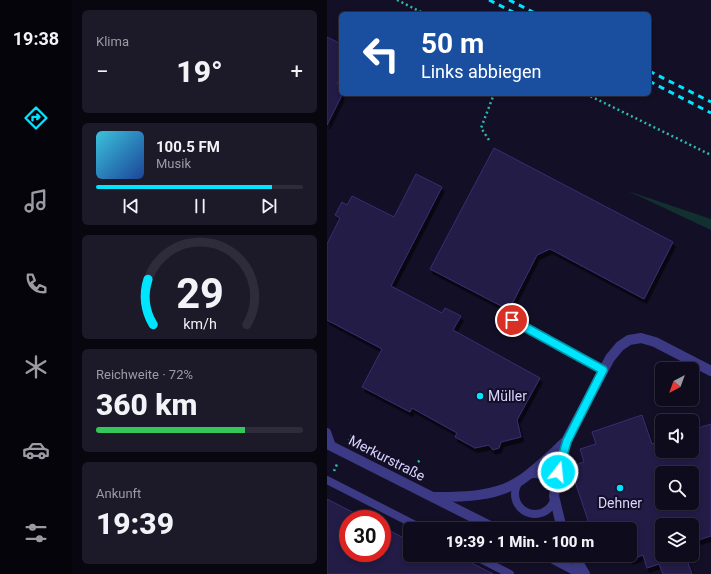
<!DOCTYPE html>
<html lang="de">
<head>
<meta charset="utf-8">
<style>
	:root { --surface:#0e0b1c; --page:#1c1929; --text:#f1f3f6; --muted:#9b9ba3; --line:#2e2b3b; --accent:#00e5ff }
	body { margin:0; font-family:Roboto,sans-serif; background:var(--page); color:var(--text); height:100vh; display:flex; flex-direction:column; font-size:15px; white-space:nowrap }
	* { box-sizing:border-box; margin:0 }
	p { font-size:13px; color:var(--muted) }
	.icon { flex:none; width:22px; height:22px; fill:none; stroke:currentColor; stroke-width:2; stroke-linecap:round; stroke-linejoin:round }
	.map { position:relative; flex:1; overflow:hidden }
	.side { display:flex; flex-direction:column; gap:10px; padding:10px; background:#08060f; width:255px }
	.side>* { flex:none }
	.hud { position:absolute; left:12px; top:12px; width:312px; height:84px; border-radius:6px; box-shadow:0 2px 6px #0003,0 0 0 1px var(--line); background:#1a4fa0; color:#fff; overflow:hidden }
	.needle { width:26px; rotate:221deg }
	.fabs { position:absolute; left:328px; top:362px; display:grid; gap:8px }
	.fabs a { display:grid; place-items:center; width:44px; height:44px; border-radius:6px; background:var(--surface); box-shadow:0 2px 6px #0003,0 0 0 1px var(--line); font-size:20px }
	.speed { position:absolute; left:12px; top:510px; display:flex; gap:8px; font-size:20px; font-weight:700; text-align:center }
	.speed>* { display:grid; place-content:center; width:52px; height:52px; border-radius:50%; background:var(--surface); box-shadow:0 2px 6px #0003,0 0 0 1px var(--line); line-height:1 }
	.speed .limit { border:6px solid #d22; background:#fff; color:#111 }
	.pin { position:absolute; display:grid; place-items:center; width:34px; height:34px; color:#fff; margin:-17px; border:2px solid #fff; border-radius:50%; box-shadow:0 1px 4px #0007 }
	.me { position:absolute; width:44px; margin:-22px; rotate:16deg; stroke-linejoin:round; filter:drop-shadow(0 0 3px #0008) }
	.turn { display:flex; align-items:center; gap:14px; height:84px; padding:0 16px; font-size:18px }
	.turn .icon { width:52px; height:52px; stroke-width:2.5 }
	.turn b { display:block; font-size:28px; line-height:34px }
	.big { font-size:30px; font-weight:800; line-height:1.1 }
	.side .tile { flex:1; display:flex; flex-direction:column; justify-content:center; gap:6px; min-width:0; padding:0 14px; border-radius:6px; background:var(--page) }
	.side .dial { align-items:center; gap:0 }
	.dial svg { height:104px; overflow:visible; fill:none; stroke:var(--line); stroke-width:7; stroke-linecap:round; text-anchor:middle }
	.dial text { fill:var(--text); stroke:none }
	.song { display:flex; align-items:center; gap:12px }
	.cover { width:48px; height:48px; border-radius:6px; background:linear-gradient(135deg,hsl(190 70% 55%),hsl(220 70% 35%)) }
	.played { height:4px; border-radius:2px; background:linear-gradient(90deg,var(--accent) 85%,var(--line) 85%) }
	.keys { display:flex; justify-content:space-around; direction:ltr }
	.heat { display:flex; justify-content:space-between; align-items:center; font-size:22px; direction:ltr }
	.charge { height:6px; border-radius:3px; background:linear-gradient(90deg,#34c759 72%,var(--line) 0) }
	.trip { position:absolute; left:76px; top:522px; width:234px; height:40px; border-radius:6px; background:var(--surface); box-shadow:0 2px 6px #0003,0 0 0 1px var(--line); font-weight:800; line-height:40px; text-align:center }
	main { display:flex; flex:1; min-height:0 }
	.dock { display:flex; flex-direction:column; width:72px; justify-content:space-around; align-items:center; background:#06040b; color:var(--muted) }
	.dock .icon { width:28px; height:28px }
	.dock .active { color:var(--accent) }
	.dock b { font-size:18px; color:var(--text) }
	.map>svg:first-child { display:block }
</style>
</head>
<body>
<main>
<nav class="dock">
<b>19:38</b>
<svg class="icon active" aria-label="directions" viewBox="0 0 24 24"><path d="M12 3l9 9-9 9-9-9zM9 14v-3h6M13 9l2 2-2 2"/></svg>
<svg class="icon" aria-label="music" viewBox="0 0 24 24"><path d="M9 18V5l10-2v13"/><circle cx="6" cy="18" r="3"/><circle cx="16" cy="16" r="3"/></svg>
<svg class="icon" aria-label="phone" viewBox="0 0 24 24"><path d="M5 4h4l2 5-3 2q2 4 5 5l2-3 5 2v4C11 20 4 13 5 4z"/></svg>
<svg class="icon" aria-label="climate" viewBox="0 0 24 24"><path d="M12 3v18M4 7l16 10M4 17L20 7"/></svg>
<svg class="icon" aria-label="car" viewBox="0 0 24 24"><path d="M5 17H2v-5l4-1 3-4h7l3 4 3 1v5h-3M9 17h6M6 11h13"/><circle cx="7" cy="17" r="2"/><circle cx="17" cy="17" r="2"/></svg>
<svg class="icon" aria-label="filters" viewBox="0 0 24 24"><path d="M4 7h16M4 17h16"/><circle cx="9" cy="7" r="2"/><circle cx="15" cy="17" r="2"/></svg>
</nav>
<section class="side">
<div class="tile"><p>Klima</p>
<div class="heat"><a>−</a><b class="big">19°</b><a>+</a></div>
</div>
<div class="tile">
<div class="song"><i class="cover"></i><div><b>100.5 FM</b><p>Musik</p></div></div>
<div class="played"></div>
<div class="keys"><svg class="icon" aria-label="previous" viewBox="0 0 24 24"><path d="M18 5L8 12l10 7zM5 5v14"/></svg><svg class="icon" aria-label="pause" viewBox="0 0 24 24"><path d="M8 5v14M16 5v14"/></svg><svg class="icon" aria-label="next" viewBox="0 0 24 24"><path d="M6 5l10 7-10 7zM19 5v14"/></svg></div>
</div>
<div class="tile dial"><svg viewBox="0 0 100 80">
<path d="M14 69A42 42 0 1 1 86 69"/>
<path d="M14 69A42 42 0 0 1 10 34" stroke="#00e5ff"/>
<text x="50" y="56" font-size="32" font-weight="700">29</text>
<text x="50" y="72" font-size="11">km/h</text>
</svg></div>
<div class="tile"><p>Reichweite · 72%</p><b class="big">360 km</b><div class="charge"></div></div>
<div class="tile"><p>Ankunft</p><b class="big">19:39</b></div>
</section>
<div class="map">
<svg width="384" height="574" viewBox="0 0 384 574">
	<defs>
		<filter id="shadow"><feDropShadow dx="2.5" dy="4.5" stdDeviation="0" flood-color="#0009"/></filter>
	</defs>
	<rect width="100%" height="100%" fill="#130f26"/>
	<path fill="#12302f" d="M301,191L384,219V230Z"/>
	<path fill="#241b47" stroke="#3b2d73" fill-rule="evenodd" filter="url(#shadow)" d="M0,37L14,44V76L10,84L14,86V97L0,125Z
		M167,148L346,242L317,299L223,249L210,255L182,310L103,269Z
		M89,174L115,187L64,286L115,313L118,308L134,316L126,330L213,378L190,420L194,437L174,442L172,448L166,450L162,445L148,448L128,437L130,433L85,408L83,412L35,387L55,349L0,320V244L13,218L8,215L15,202L20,205L25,196L67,217Z
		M315,415L325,444L335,441V451H365V430L384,424V536L365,542V525H335V555H358L365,574H336L332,564L320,568L316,555L303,560V529H264L243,467L257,462L253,449L269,444L265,432ZM335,473H365V503H335Z
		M0,499L39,519H21V553H55V527L83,541V555H129L166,574H0Z"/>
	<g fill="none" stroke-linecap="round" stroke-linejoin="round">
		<path stroke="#2fb8b0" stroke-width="2.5" stroke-dasharray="2 3" stroke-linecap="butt" d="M70,0L98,14
			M259,94L384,155
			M162,140L154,128L167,94
			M22,441L25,435
			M91,462L93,460
			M7,471L11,462"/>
		<path stroke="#3d3a85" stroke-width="8" d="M185,320L276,370
			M0,432L5,446
			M188 494a20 20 0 1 1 40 0a20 20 0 1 1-40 0Z
			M0,480L96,529
			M146,555L183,574"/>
		<path stroke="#3d3a85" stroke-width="10" d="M107,497C136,497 169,497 194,480C210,469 225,454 239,441
			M235,529L227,496L231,472L239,441L283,358L293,346L302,340L314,338L328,342L384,371
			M247,555L258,574"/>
		<path stroke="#3d3a85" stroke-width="10" d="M0,444L169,529
			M219,555L255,574"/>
		<path stroke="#00e5ff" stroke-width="3" stroke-dasharray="6 5" stroke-linecap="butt" d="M162,0L190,14
			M182,0L210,14
			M322,71L384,102
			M322,81L384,113"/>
	</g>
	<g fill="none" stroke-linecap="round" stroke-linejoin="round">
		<defs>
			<path id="route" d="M185,320L276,370L240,441L231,472"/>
		</defs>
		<use href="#route" stroke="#0095a6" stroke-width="10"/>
		<use href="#route" stroke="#00e5ff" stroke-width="7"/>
	</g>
	<g fill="#00e5ff" stroke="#130f26" stroke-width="1.5">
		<circle cx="153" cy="396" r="4"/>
		<circle cx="293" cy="488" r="4"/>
	</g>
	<g text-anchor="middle" stroke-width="4" stroke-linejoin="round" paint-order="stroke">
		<g font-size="14" fill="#d9d4ff" stroke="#130f26" text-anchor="start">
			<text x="161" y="401">Müller</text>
			<text x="293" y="508" text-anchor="middle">Dehner</text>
		</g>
		<g font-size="14" fill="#d9d4ff" stroke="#130f26">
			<text transform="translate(60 458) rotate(27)" y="5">Merkurstraße</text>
		</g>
	</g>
</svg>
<div class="fabs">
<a><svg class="needle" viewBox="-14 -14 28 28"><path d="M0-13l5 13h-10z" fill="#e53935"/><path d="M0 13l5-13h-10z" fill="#9b9ba3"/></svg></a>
<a><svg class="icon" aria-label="sound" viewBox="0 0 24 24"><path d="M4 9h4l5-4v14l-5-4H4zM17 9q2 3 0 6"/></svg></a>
<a><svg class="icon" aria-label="search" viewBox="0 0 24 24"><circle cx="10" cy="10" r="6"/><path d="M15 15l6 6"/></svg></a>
<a><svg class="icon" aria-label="layers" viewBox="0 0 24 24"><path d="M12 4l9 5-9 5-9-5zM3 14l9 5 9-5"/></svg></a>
</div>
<div class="speed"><div class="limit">30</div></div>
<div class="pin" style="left:185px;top:320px;background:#d93025"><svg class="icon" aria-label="arrive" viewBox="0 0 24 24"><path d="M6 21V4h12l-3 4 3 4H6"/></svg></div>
<svg class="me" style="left:231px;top:472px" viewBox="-20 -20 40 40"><circle r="17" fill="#00e5ff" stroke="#fff" stroke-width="3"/><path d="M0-11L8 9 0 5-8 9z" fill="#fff"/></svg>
<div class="trip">19:39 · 1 Min. · 100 m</div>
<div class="hud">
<div class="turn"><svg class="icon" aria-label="left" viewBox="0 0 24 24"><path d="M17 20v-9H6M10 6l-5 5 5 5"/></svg><div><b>50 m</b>Links abbiegen</div></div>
</div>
</div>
</main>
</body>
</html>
